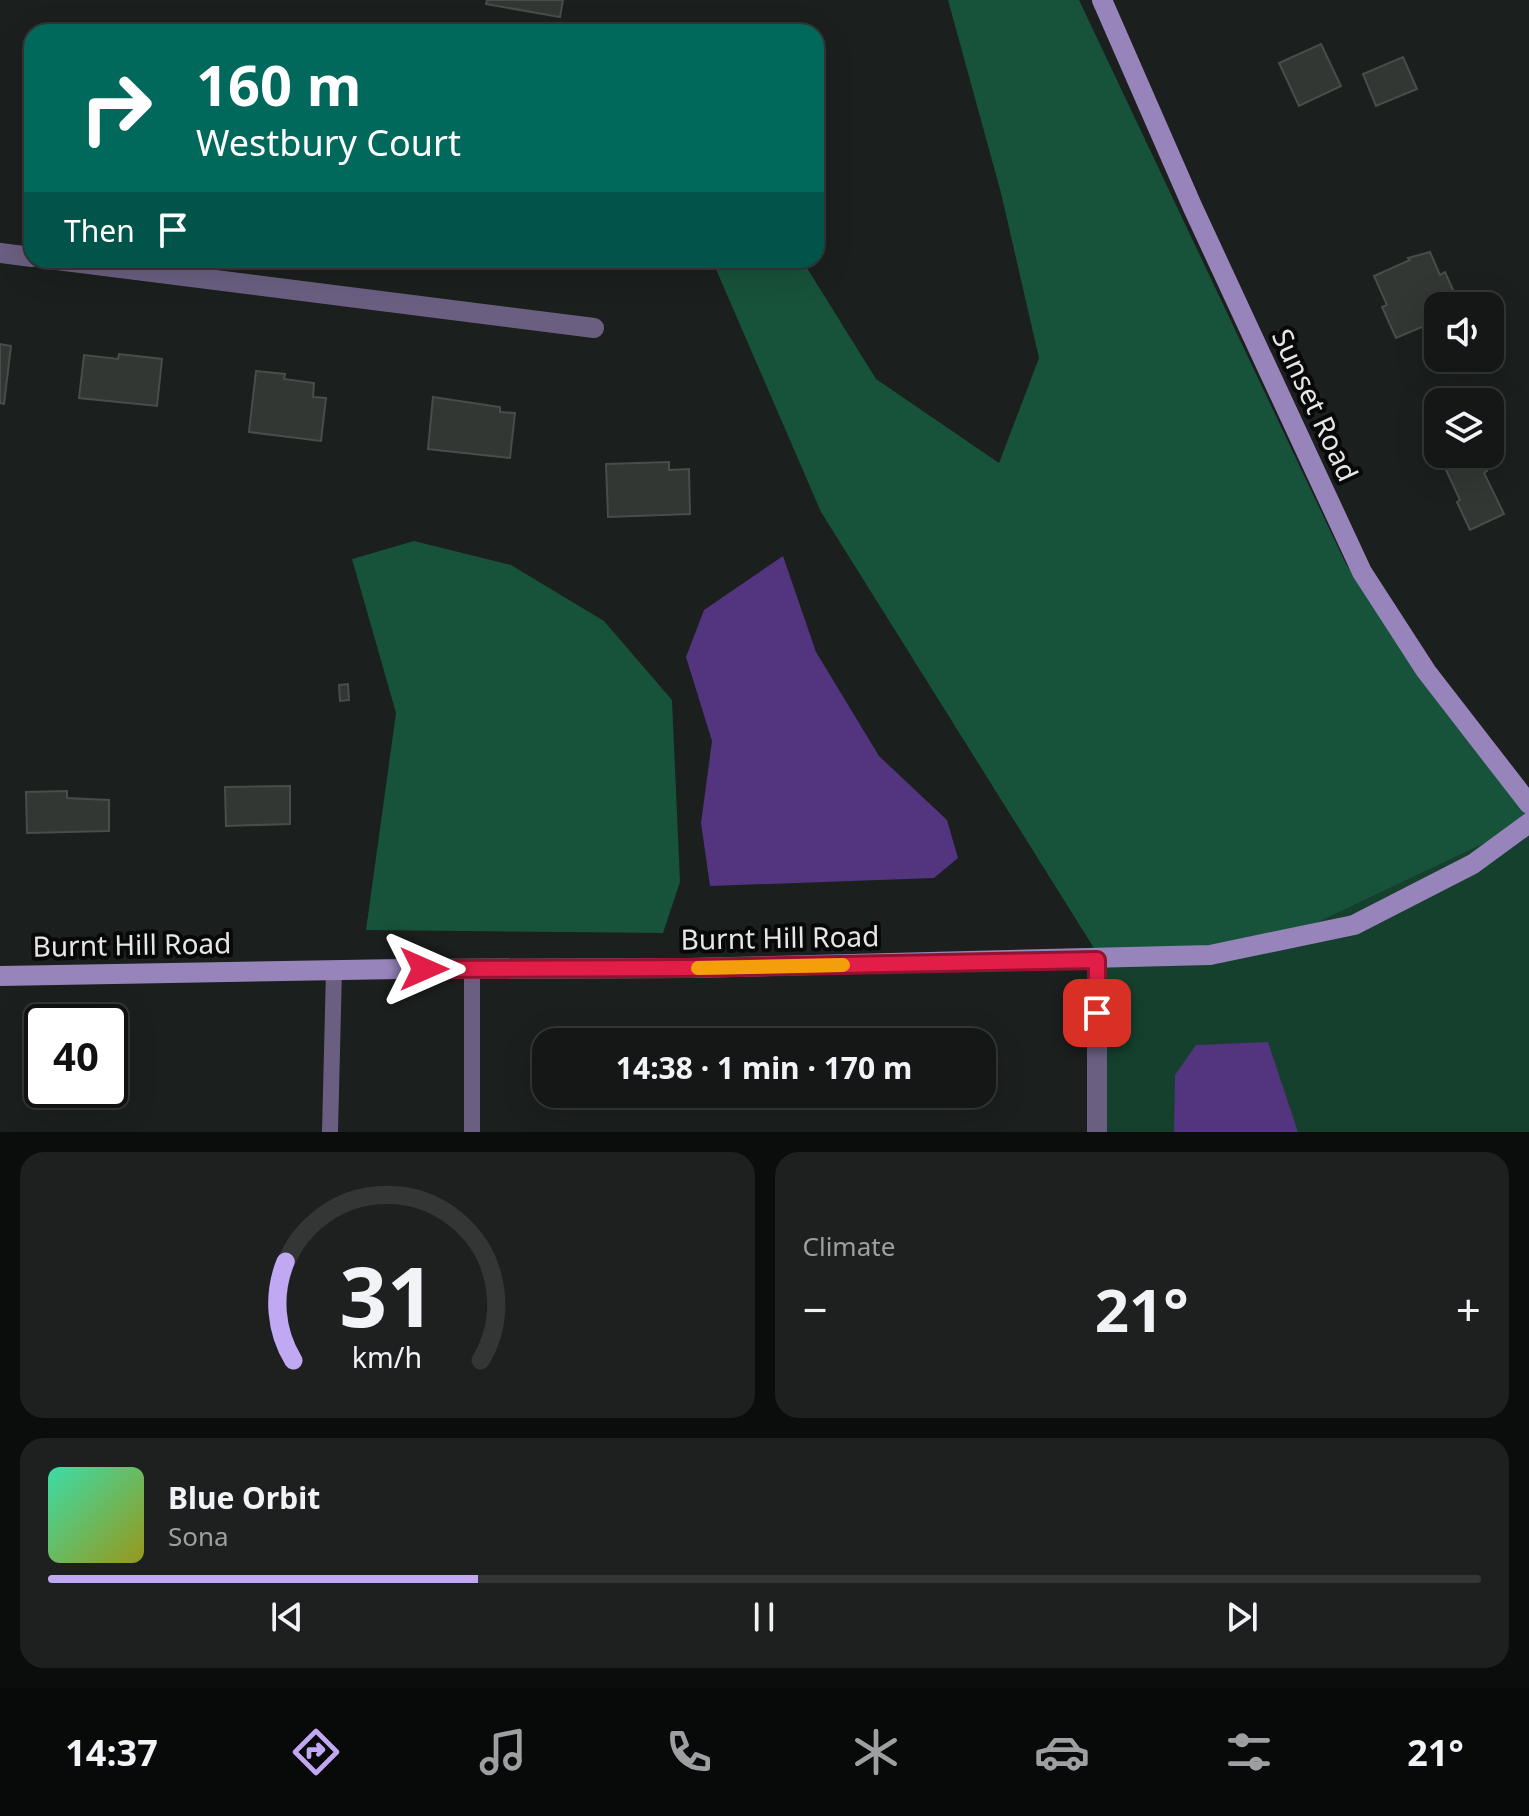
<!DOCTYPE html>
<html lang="en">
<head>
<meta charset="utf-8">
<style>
	:root { --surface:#141716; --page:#1d201f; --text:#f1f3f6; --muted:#9d9fa1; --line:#333635; --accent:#c1a8f3 }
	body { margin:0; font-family:"Noto Sans",sans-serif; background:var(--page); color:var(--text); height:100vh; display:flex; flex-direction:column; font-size:30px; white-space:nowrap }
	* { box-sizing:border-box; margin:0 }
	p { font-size:26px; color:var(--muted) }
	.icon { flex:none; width:44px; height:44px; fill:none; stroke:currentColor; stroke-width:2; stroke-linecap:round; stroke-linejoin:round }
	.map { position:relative; height:1132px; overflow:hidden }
	.sheet { display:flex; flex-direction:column; gap:20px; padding:20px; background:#0b0d0c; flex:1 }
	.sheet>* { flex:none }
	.banner { position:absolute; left:24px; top:24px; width:800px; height:244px; border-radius:24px; box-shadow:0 8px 32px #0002,0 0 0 2px var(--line); background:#00695c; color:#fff; overflow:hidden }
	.tools { position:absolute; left:1424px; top:292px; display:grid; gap:16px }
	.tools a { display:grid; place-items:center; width:80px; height:80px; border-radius:16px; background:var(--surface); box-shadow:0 8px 32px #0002,0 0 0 2px var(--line); font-size:40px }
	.speed { position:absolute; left:24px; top:1004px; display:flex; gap:16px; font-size:40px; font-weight:700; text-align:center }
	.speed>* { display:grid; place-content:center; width:104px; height:104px; border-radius:50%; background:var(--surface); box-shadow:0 8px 32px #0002,0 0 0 2px var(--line); line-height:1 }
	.speed .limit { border:4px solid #111; border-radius:12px; background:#fff; color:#111 }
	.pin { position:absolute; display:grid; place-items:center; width:68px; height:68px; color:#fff; margin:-34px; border-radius:16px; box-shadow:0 4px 12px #0006 }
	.me { position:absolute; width:88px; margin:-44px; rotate:90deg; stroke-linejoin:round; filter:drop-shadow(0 0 6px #0008) }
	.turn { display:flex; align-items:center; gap:28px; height:168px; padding:0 40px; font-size:36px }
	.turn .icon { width:104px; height:104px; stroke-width:2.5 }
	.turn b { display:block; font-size:56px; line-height:68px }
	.then { display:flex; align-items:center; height:76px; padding:0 40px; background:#0003; gap:16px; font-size:30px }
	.big { font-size:60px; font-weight:700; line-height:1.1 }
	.sheet .card { flex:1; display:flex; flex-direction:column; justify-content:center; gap:12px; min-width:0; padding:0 28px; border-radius:24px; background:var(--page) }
	.sheet .dial { align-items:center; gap:0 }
	.dial svg { height:208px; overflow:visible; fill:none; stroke:var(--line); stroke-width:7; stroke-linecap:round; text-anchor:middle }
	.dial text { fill:var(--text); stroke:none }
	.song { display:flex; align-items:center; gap:24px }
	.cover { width:96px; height:96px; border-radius:12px; background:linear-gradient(135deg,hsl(160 70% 55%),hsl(60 70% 35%)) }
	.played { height:8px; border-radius:4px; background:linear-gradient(90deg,var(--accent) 30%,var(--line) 30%) }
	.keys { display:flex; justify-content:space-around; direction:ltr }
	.heat { display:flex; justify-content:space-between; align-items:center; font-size:44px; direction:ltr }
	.sheet .tiles { flex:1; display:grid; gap:20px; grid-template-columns:1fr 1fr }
	.card:last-child { grid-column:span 2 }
	.trip { position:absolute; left:532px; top:1028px; width:464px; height:80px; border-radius:24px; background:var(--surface); box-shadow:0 8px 32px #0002,0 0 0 2px var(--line); font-weight:700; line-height:80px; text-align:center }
	.dock { display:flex; height:128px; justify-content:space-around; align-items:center; background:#080909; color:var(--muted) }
	.dock .icon { width:56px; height:56px }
	.dock .on { color:var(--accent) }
	.dock b { font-size:36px; color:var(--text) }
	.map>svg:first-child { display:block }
</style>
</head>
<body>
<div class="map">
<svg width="1529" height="1132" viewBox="0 0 1529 1132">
	<rect width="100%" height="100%" fill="#1b1f1d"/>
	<path fill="#15402d" d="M1529,822V1132H1098L1097,953L1266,947Z"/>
	<path fill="#17523a" d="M948,0H1079L1346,564L1529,816V822L1266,947L1097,953L821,512L712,260H802L876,379L999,463L1039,358L1001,193Z
		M414,541L511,565L604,621L672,700L680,882L663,933L366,930L396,713L352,559Z"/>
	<path fill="#52347f" d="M783,556L816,652L879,756L947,820L958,858L934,878L710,886L701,823L712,741L686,657L704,610Z
		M1268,1042L1298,1132H1174L1175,1075L1196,1045Z"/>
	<path fill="#323734" stroke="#474d4a" stroke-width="2" d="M487,0H563L560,17L486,4Z
		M1321,44L1341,86L1299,106L1279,63Z
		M1403,57L1417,89L1376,106L1363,74Z
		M1430,252L1440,275L1445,272L1454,292L1448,294L1453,306H1438V314L1427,319L1429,324L1396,338L1382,307L1387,305L1374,276L1410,260L1408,258Z
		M0,344L11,346L4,404L0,403Z
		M119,354L162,359L157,406L79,398L84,355L118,359Z
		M256,371L285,374L284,379L314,383L313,397L326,398L321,441L249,432Z
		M433,397L500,407V412L515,413L510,458L428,449Z
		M1479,454L1487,471L1484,473L1504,514L1470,530L1457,502L1460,500L1439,455Z
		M669,462V470L689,469L690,514L608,517L606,464Z
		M348,684L349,700L340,701L339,685Z
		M290,786V824L226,826L225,787Z
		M67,791V798L109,800V831L27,833L26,792Z"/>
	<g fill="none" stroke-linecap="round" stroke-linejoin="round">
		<path stroke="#6a5f81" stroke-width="16" d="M472,968V1132
			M330,1132L334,970"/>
		<path stroke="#6a5f81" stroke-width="20" d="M0,253L32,257
			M57,260L594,328
			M1097,1132V960"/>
		<path stroke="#9784bb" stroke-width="20" d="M1102,0L1193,208L1362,572L1426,671L1529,804
			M0,976L401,969L689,968L1210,955L1354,925L1473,864L1529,823"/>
	</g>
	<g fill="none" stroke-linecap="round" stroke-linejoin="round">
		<defs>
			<path id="route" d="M424,969L689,968L1097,960V1013"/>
		</defs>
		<use href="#route" stroke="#92132f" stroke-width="20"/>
		<use href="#route" stroke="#e11d48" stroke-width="14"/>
		<path stroke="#f59e0b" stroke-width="14" d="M698,968L843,965"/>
	</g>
	<g text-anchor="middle" stroke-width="8" stroke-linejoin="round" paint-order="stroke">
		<g font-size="28" fill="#e4e7e6" stroke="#070807">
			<text transform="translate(1315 405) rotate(65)" y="10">Sunset Road</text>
			<text transform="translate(780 938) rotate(-1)" y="10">Burnt Hill Road</text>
			<text transform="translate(132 945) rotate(-1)" y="10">Burnt Hill Road</text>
		</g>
	</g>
</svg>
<div class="tools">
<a><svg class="icon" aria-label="sound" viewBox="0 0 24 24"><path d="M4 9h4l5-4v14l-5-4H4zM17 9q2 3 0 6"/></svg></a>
<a><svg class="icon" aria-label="layers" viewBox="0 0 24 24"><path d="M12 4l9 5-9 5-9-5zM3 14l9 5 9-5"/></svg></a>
</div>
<div class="speed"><div class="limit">40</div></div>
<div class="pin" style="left:1097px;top:1013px;background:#d93025"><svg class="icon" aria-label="arrive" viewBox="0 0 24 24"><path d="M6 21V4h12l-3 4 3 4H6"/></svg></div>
<svg class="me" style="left:424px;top:969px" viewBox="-20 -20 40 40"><path d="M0-17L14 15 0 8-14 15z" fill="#e11d48" stroke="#fff" stroke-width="4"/></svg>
<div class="trip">14:38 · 1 min · 170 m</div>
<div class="banner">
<div class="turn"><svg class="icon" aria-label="right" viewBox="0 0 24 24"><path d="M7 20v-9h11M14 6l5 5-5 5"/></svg><div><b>160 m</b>Westbury Court</div></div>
<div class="then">Then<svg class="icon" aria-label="arrive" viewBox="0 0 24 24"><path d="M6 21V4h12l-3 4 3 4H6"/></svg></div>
</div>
</div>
<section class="sheet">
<div class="tiles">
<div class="card dial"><svg viewBox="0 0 100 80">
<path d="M14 69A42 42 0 1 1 86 69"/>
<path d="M14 69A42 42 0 0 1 11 31" stroke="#c1a8f3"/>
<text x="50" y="56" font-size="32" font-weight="700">31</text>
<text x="50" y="72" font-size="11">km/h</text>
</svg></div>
<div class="card"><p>Climate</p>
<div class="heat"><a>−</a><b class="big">21°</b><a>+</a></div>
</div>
<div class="card">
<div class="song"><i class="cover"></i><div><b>Blue Orbit</b><p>Sona</p></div></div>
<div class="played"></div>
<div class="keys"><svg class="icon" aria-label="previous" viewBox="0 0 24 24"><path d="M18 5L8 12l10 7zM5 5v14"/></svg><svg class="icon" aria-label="pause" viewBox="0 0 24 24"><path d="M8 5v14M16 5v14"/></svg><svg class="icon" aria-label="next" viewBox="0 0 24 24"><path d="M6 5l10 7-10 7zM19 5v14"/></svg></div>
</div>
</div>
</section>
<nav class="dock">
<b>14:37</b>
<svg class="icon on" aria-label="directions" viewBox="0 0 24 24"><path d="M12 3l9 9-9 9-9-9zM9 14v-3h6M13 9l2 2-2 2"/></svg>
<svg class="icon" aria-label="music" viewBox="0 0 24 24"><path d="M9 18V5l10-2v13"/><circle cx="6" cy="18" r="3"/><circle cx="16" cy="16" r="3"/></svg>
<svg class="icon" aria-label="phone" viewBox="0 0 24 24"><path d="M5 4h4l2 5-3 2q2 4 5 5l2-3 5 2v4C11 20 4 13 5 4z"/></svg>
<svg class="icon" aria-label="climate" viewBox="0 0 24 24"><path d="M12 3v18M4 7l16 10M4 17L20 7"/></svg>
<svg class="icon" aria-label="car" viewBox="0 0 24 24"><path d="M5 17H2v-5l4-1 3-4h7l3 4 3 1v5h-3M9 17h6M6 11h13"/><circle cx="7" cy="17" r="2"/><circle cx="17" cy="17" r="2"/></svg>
<svg class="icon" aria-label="filters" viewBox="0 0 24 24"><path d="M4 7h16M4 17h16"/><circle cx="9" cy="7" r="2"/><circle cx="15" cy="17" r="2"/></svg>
<b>21°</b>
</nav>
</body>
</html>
